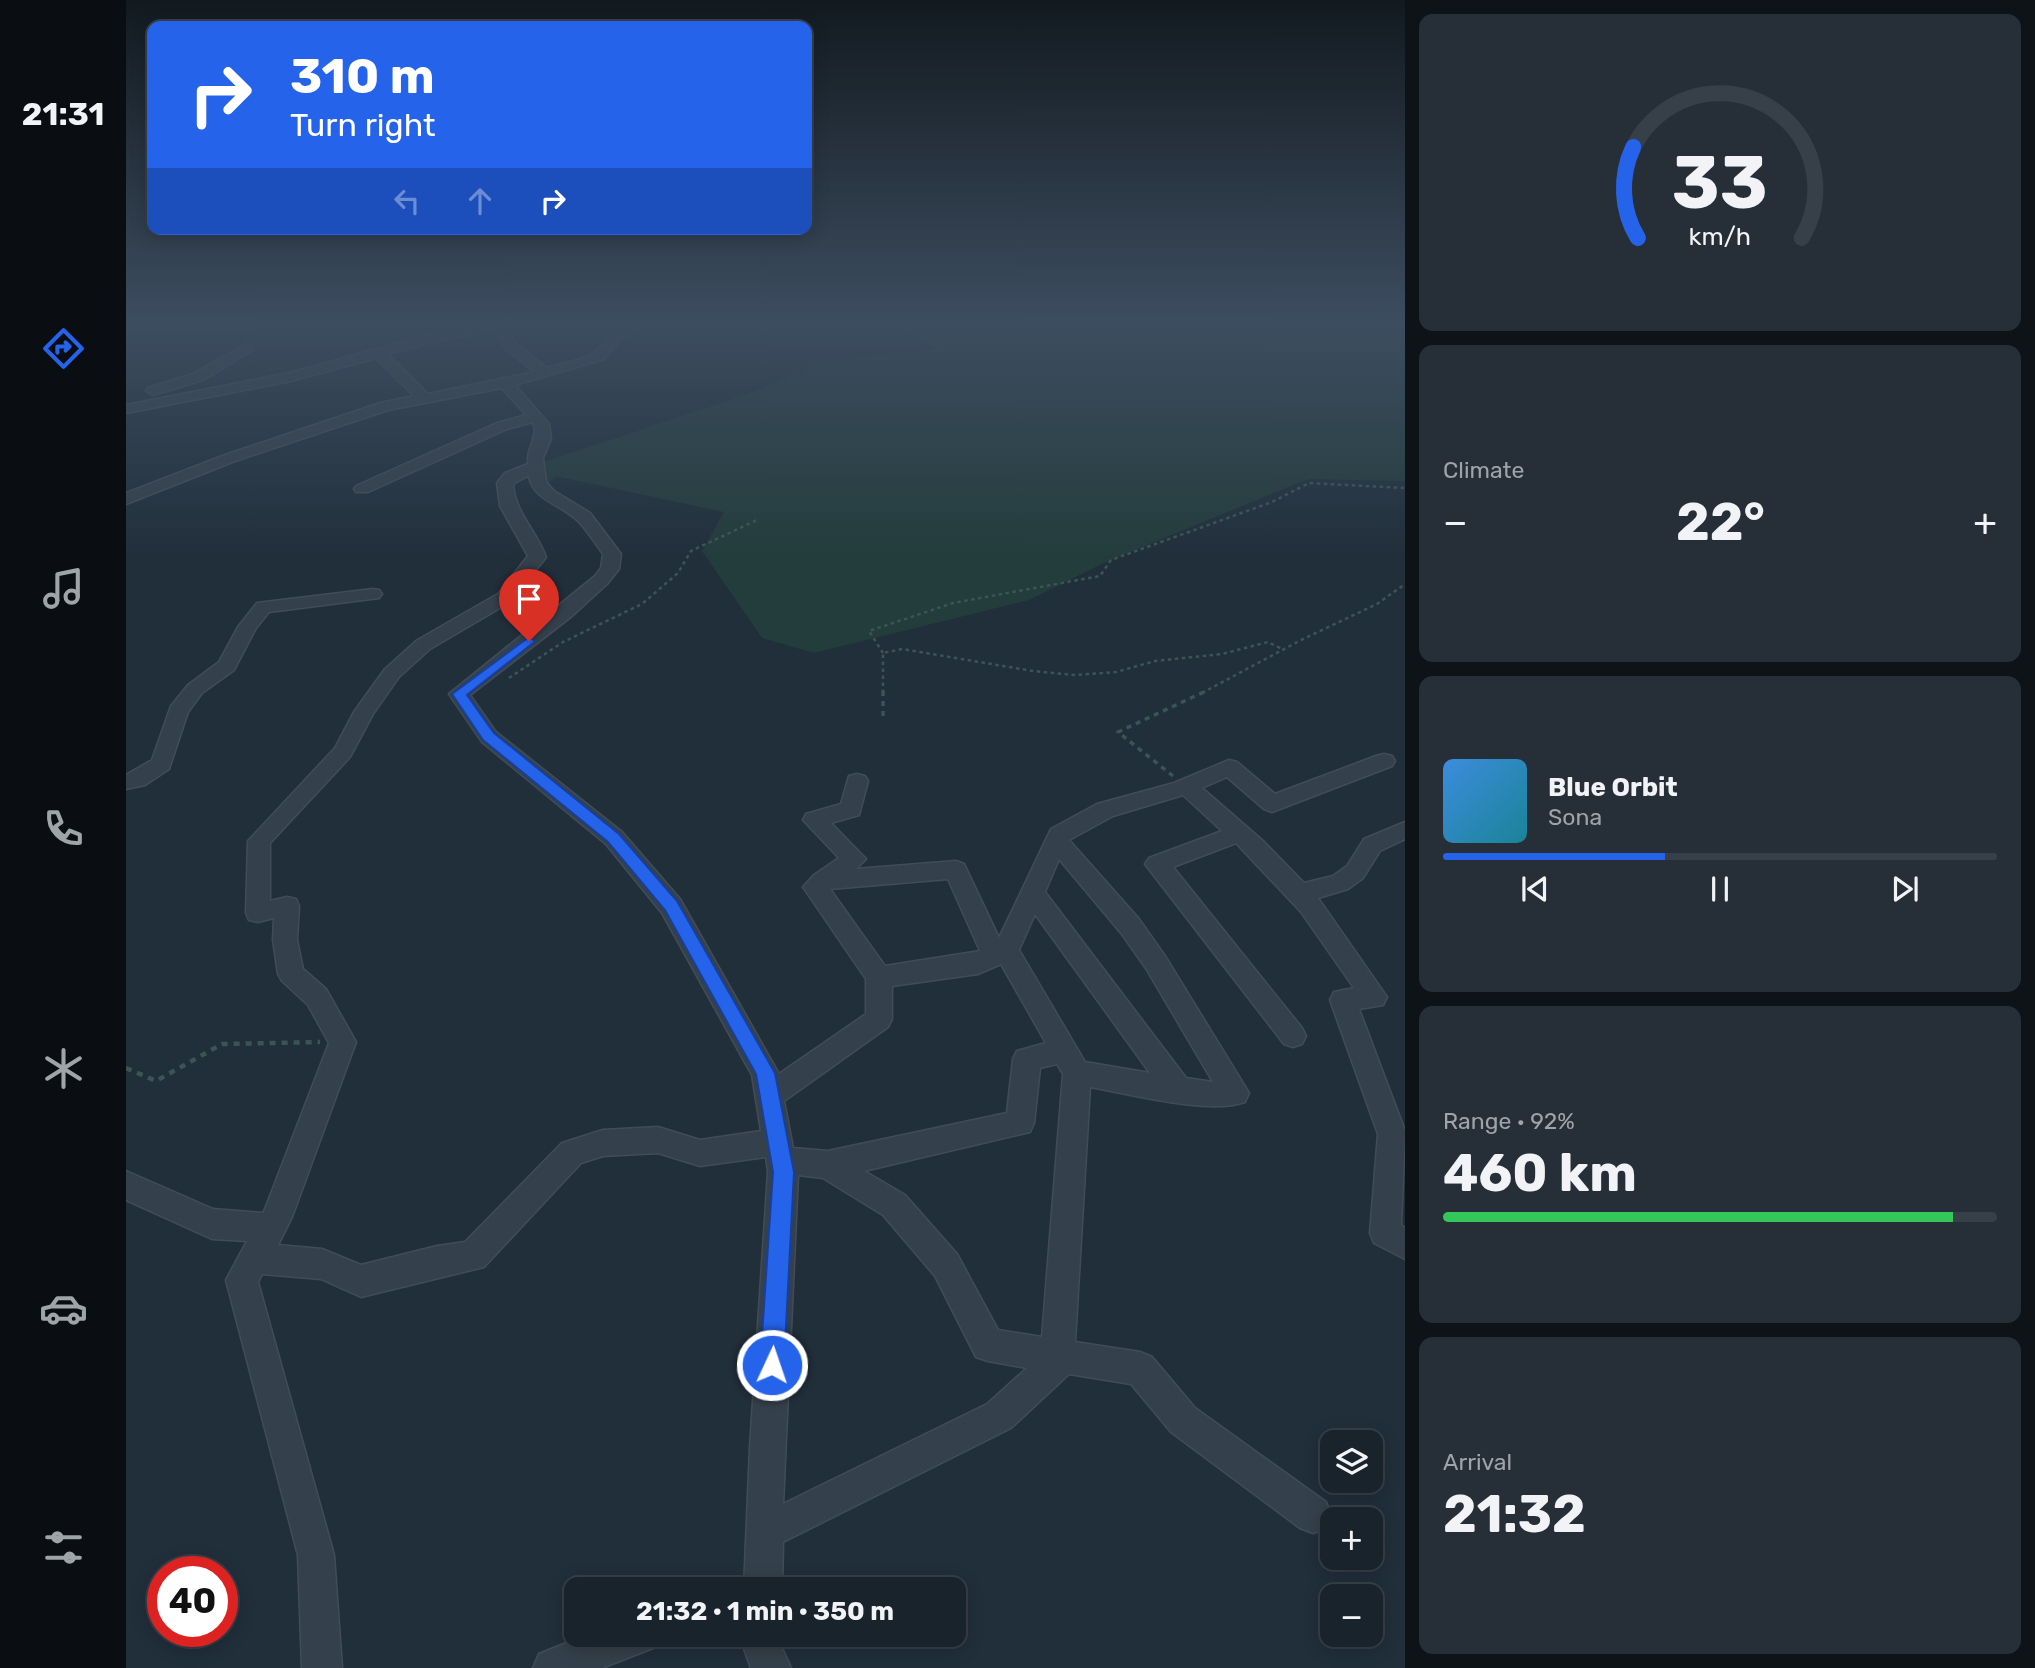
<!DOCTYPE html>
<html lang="en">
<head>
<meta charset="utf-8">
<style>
	:root { --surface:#19232c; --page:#262f38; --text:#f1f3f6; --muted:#9fa4a9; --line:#374048; --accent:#2563eb }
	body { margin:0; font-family:Rubik,sans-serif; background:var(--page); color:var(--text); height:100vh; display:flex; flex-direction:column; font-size:26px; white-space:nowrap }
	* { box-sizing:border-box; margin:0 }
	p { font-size:23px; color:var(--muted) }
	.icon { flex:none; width:38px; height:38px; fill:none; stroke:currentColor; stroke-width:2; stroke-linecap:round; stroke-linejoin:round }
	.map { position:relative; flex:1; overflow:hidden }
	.side { display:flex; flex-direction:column; gap:14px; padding:14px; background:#0e1318; width:630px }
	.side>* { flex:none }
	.guide { position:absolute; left:21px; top:21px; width:665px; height:214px; border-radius:14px; box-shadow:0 4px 18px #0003,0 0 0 2px var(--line); background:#2563eb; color:#fff; overflow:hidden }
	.controls { position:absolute; left:1194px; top:1430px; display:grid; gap:14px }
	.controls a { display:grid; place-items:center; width:63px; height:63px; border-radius:14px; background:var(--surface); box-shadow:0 4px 18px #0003,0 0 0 2px var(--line); font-size:35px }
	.speed { position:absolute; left:21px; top:1556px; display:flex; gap:14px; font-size:35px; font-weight:700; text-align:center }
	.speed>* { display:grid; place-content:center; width:91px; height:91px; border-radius:50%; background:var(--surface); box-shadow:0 4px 18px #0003,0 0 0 2px var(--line); line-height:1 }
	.speed .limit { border:10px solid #d22; background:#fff; color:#111 }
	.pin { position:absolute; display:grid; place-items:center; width:60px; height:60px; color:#fff; margin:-72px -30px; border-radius:50% 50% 50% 0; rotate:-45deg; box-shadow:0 0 7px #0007 }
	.pin .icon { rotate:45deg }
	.me { position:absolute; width:77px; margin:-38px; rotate:3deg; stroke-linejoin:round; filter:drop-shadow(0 0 5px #0008) }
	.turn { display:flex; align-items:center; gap:24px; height:147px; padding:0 28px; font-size:32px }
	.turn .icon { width:91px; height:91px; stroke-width:2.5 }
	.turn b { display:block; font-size:49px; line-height:60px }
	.lanes { display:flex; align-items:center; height:66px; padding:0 28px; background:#0003; justify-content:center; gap:35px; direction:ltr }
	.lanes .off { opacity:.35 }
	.big { font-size:52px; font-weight:700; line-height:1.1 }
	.side .widget { flex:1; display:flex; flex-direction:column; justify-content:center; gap:10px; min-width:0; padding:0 24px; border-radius:14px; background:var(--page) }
	.side .dial { align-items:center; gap:0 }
	.dial svg { height:182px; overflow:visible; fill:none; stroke:var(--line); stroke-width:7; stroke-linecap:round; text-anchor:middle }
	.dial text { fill:var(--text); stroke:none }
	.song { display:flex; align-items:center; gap:21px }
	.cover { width:84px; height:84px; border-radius:10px; background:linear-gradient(135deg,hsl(210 70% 55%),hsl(190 70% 35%)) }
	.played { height:7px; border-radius:4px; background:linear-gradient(90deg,var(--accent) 40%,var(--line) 40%) }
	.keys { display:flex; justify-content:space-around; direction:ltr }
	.heat { display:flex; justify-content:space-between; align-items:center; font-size:38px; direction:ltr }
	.charge { height:10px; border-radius:5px; background:linear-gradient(90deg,#34c759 92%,var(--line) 0) }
	.trip { position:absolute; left:438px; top:1577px; width:402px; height:70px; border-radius:14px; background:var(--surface); box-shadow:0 4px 18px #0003,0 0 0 2px var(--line); font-weight:700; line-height:70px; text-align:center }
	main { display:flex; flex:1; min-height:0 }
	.dock { display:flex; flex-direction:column; width:126px; justify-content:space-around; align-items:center; background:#0a0e12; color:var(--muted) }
	.dock .icon { width:49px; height:49px }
	.dock .active { color:var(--accent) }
	.dock b { font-size:32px; color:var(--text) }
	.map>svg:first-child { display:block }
</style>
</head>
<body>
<main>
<nav class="dock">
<b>21:31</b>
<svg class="icon active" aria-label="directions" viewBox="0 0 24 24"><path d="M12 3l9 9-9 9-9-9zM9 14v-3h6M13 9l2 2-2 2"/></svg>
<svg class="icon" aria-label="music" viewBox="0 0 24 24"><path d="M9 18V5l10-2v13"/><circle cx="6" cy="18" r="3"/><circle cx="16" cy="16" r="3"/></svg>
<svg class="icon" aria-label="phone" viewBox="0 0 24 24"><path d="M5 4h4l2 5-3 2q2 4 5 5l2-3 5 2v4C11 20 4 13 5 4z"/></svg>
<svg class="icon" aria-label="climate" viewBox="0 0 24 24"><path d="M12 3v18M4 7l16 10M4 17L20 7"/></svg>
<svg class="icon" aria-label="car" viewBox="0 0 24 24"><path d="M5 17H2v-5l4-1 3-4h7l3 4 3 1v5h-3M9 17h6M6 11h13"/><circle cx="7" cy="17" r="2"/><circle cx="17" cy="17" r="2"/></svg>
<svg class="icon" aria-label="filters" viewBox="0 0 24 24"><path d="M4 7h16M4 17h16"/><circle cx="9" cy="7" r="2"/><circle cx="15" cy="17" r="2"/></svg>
</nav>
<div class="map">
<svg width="1279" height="1668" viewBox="0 0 1279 1668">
	<rect width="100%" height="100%" fill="#212f3b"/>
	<path fill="#233c3c" d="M771,324H1279V481L1182,479L980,562L903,600L688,653L636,638L576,551L598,512L429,476L422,485L411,464L623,394L703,360L813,350Z"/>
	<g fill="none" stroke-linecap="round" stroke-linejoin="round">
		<defs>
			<path id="minor" d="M358,324H382L379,327L391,344L421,368C435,363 457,361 469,352C491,336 486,321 519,324L501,333L478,359L389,385L423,424L425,439L417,458L420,482L428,491L464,513L495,554L493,569L481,584L446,616L344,695L370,732L496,832L554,899L653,1074L740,1014V979L677,887L688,875L713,858L677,820L680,814L715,804L723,776L731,774L739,776L742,781L733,815L705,823L740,859L730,869L830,861L838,864L873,938L925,829L971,804L1048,783L1103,760L1111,762L1149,794L1250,756L1258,754L1266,756L1269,761L1266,766L1146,812L1138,809L1101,777L1076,788L1138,842L1178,883L1207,876L1221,866L1238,839L1279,822V839L1254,851L1237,878L1222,889L1192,898L1261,997L1257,1005L1233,1009L1279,1131L1275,1225L1279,1228V1259L1248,1243L1244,1233L1252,1134L1204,1000L1208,992L1228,988L1175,912L1110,843L1047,867L1176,1028L1180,1036L1176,1044L1167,1047L1158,1044L1019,864L1023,858L1096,831L1057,795L987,816L943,840L1013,919L1039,956L1123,1093L1119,1102C1083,1115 1004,1094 964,1087L949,1342L1014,1352L1026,1357L1069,1408L1200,1502L1205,1515L1200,1528L1187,1533L1174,1528L1045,1432L1005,1384L943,1374L885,1428L657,1542L656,1589H618L624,1447L642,1172L640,1157L574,1166L532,1153L477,1156L455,1163L358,1267L235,1297L195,1279L136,1274L132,1282L208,1555L216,1668H176L172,1555L100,1280L121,1241L86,1239L0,1200V1171L87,1209L137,1213L139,1209L203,1043L182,1005L156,981L152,974L147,940L148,918L132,922L123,920L120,913L122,841L209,748L228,712L259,669L290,641L372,594L402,556L374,506L371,483L379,473L402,464C400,448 413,438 407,422L381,429L242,492H230L228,489L230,486L371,423L400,415L376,388L262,410L109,461L0,504V493L99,455L254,403L288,396L250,358L165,381L0,413V405L163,373L308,333ZM368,329L381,350L409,372L302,394L262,354L315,340ZM403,475C406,501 438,505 454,523C462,532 470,544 477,554L475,568L469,576L323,694L356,742L480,844L536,913L626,1075L635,1131L574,1140L532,1127L477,1130L436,1143L339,1242L311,1246L235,1265L196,1249L152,1245L166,1217L230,1042L200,989L177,969L171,940L173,906L170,899L161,897L144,901V843L224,757L247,714L273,677L304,649L384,602L417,561L420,557C410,530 389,513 387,484ZM933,859L995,933L1021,970L1087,1082L1060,1078L919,892ZM822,879L854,951L759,966L704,889ZM909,914L1024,1073L959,1062L893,950ZM875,964L920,1043L891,1051L887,1059L881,1113L702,1151L667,1148L658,1101L762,1027L766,1019V986L852,974ZM931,1064L937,1074L916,1337L872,1330L831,1254L779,1195L738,1171L904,1132L908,1123L914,1068ZM672,1175L697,1178L757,1215L809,1276L850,1357L862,1361L901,1368L861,1404L657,1504Z
				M120,344L127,348L125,351L77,380L27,395L20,391L22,388L67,374Z
				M247,589L253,590L256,594L253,598L143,612L130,628L108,670L76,693L62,712L43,769L19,785L0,789V775L26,760L45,706L62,685L93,662L112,627L131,603Z
				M463,1634H532L527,1648L476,1668H407L413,1654Z
				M617,1634H655V1646L665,1668H625L617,1646Z"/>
		</defs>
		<use href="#minor" stroke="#414c58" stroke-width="3"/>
		<path stroke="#3b5554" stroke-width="2.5" stroke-dasharray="3.5 3.5" stroke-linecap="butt" d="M757,653L743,631L827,603L974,576L985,560L1146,502L1183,483L1279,488
			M383,678L437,642L516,604L552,573L565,551L631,520
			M757,693V653L776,649L907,671L948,675L990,672L1029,661L1096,654L1142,642L1158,650
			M1076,693L1175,640L1251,604L1279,584"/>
		<path stroke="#3b5554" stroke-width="3.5" stroke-dasharray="5 5" stroke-linecap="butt" d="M757,691V716
			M1047,776L992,732L1080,691"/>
		<path stroke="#3b5554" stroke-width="4.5" stroke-dasharray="6 6" stroke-linecap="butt" d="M0,1068L30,1081L96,1044L194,1042"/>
		<use href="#minor" fill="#34404b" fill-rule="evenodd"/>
	</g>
	<linearGradient id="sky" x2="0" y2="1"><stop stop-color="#121a20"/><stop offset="0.58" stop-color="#3d4d60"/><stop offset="1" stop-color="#3d4d60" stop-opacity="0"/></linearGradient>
	<rect width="1279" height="557" fill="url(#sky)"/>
	<path fill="#2563eb" stroke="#184099" stroke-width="2" d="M403,637L409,641L407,643L341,695L368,733L493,834L551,901L649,1073L668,1172L658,1365L654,1373L646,1376L638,1373L634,1365L647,1172L630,1074L539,910L482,842L357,740L326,694Z"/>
</svg>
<div class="controls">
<a><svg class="icon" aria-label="layers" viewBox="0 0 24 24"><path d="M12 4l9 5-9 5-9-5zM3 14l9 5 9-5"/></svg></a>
<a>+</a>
<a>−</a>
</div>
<div class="speed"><div class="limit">40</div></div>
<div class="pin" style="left:403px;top:641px;background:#d93025"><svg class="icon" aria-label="arrive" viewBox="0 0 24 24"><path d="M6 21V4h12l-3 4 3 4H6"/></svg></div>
<svg class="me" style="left:646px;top:1365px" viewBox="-20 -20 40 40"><circle r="17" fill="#2563eb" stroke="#fff" stroke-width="3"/><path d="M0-11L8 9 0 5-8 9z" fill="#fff"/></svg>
<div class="trip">21:32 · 1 min · 350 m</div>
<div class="guide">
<div class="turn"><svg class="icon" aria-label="right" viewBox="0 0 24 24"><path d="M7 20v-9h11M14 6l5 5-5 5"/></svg><div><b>310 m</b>Turn right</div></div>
<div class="lanes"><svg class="icon off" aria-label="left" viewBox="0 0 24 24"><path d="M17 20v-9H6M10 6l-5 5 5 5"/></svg><svg class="icon off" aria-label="ahead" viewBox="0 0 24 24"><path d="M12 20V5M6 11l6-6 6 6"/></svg><svg class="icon" aria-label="right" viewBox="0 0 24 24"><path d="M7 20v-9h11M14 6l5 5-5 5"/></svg></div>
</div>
</div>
<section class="side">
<div class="widget dial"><svg viewBox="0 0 100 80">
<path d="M14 69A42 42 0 1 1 86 69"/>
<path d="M14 69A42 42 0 0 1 12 29" stroke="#2563eb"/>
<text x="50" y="56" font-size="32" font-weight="700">33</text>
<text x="50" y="72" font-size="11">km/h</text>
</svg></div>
<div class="widget"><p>Climate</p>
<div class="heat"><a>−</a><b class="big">22°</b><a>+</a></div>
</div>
<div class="widget">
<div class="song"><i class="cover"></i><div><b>Blue Orbit</b><p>Sona</p></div></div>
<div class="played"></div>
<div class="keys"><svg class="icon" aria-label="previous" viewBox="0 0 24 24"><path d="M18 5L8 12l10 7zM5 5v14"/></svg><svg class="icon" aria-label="pause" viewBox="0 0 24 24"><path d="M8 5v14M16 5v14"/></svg><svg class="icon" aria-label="next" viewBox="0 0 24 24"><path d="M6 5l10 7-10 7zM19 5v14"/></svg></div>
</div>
<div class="widget"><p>Range · 92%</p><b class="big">460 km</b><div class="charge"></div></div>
<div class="widget"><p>Arrival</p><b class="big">21:32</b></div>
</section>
</main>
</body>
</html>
